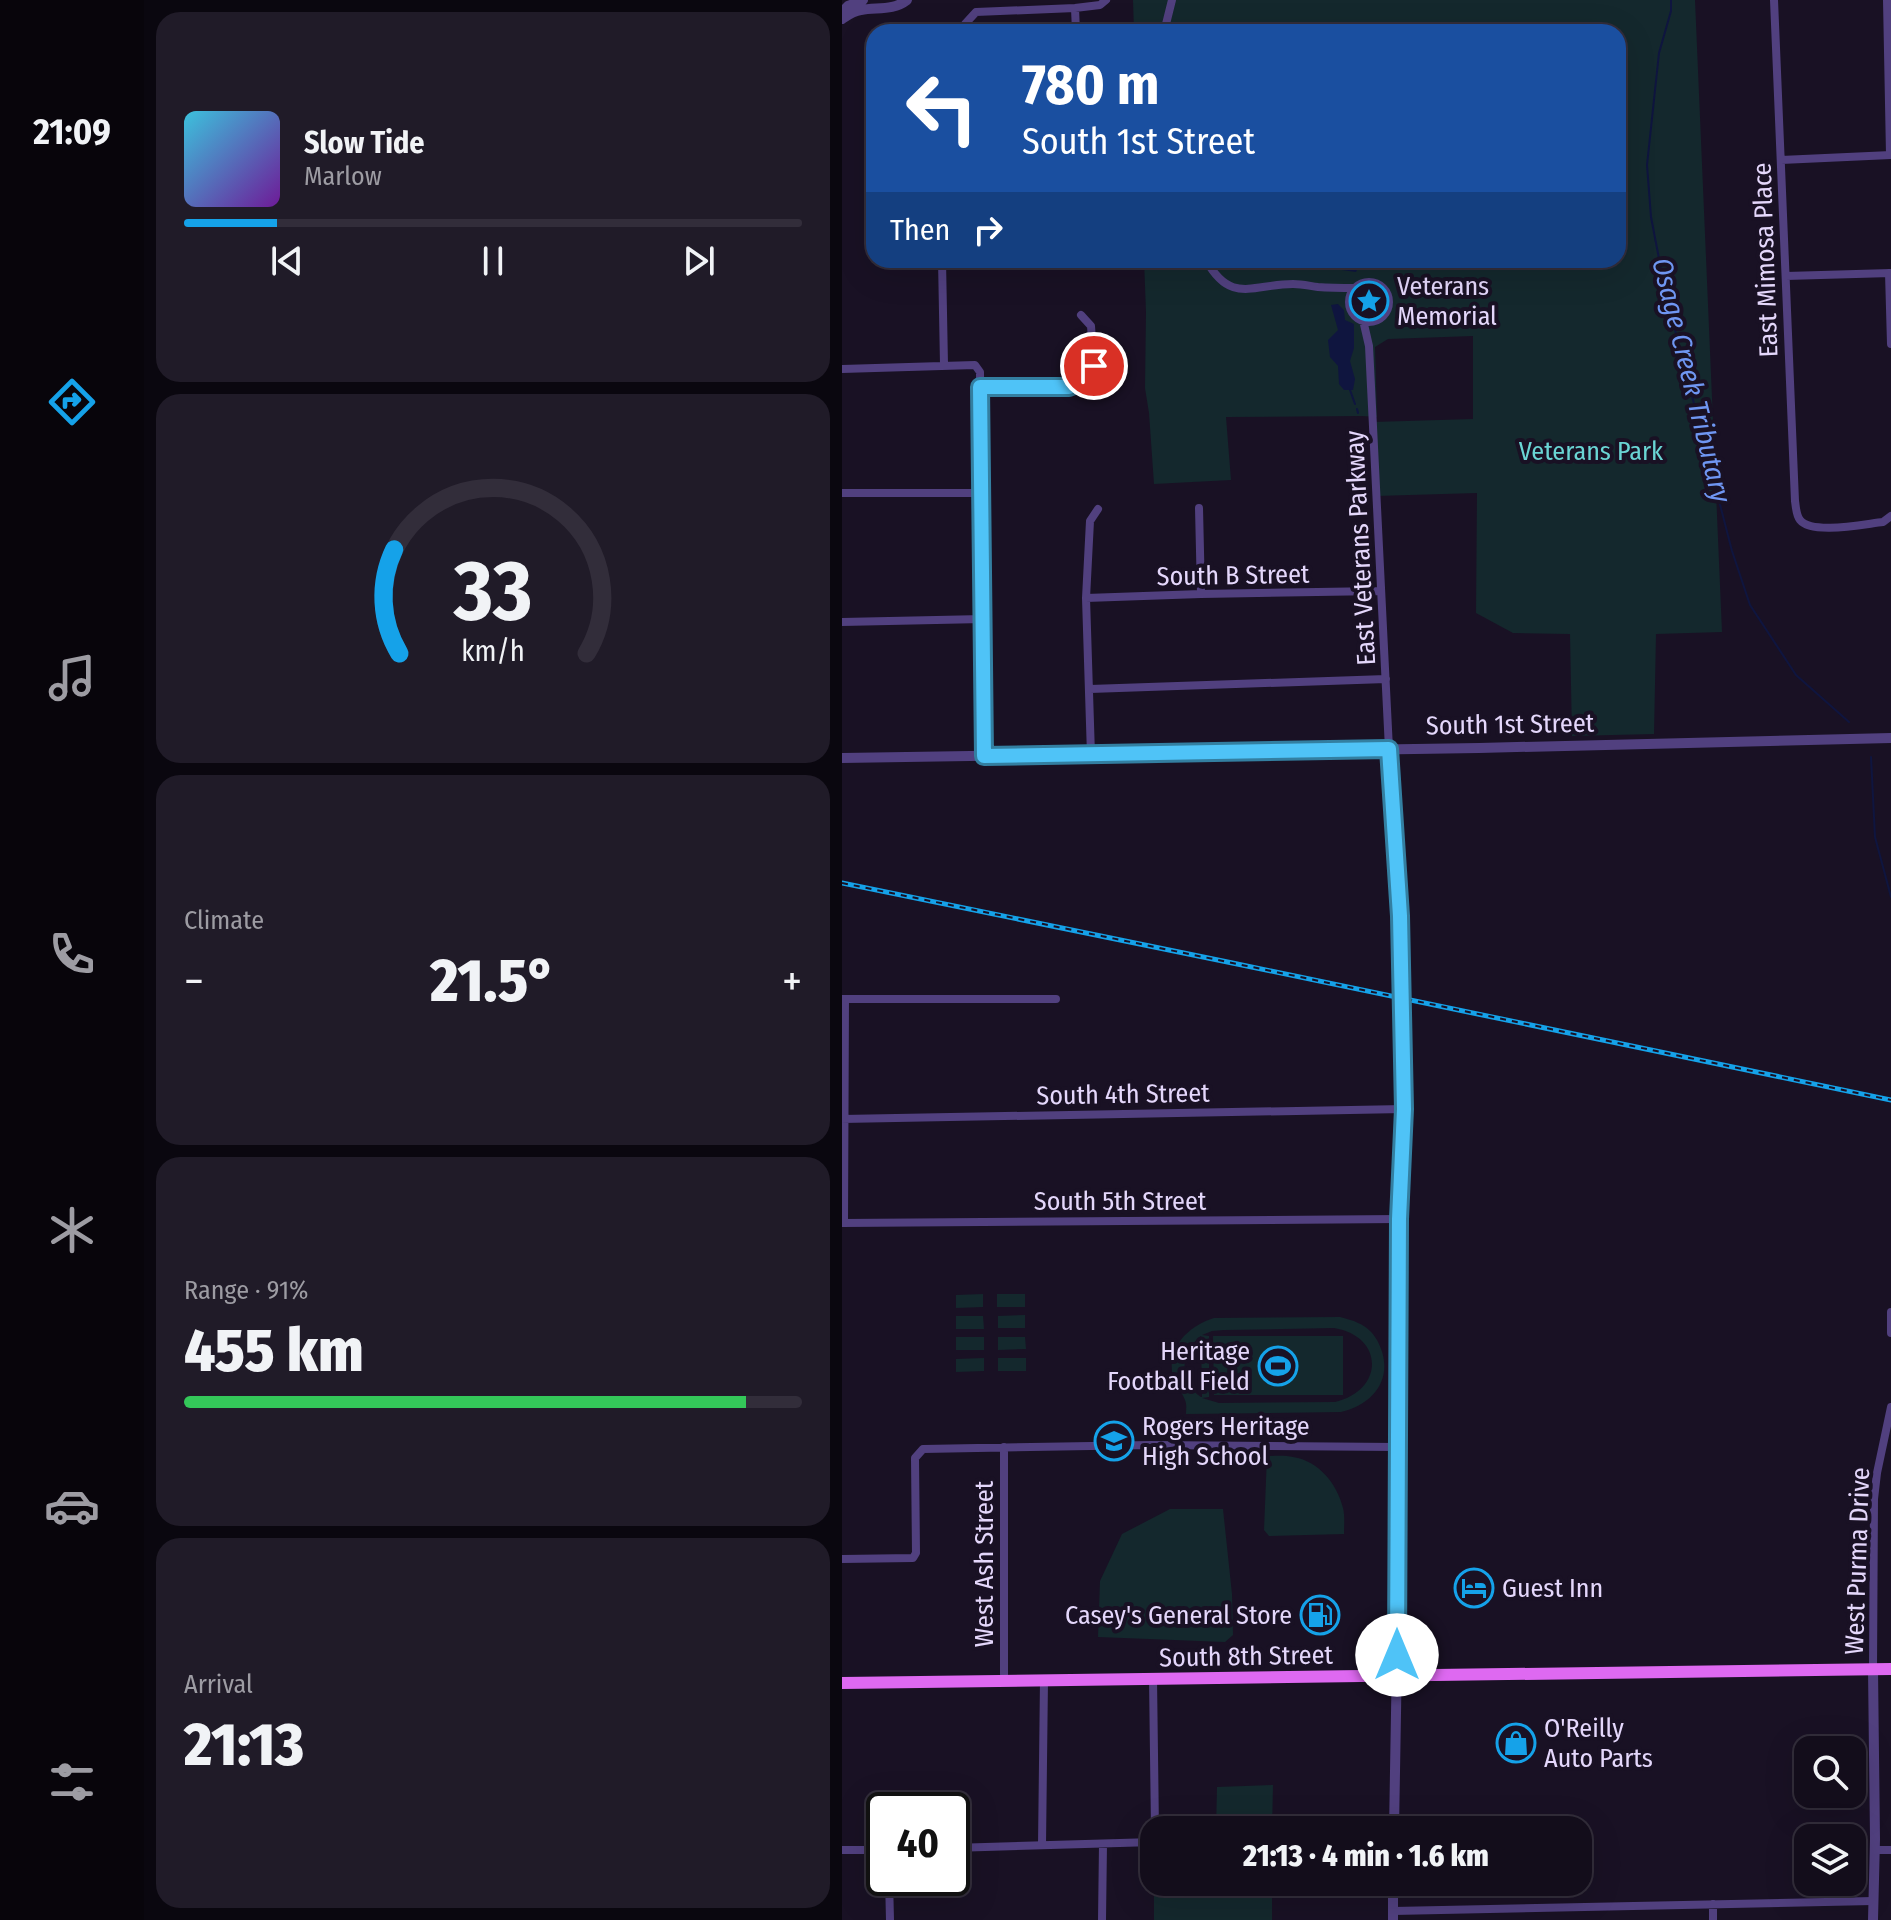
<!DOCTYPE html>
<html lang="en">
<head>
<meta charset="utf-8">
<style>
	:root { --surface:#130d1b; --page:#201b28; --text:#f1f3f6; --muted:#9d9ca3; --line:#322d3a; --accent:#15a2e9 }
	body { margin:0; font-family:"Fira Sans Condensed",sans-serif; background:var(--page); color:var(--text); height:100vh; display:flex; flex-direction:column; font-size:30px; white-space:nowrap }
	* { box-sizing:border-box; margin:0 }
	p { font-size:26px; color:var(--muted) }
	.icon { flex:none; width:44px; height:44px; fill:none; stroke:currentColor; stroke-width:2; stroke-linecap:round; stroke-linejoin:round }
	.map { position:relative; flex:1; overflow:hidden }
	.drawer { display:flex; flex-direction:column; gap:12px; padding:12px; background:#0a070f; width:698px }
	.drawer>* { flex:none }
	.banner { position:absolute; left:24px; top:24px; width:760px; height:244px; border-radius:24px; box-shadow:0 8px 32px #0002,0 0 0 2px var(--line); background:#1a4fa0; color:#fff; overflow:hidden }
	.controls { position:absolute; left:952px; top:1736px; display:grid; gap:16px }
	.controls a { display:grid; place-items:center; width:72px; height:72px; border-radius:16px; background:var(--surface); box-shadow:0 8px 32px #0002,0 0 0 2px var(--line); font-size:40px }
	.speed { position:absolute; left:24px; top:1792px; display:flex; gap:16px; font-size:40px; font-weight:700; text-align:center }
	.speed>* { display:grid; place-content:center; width:104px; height:104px; border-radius:50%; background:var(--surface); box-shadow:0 8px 32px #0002,0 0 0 2px var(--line); line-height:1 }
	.speed .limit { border:4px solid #111; border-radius:12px; background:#fff; color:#111 }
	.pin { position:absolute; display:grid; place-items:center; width:68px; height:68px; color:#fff; margin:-34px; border:4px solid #fff; border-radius:50%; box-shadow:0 2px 8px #0007 }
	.me { position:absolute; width:88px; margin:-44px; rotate:0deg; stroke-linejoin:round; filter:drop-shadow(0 0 6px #0008) }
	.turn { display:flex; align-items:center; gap:28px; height:168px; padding:0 24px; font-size:36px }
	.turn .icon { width:104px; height:104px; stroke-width:2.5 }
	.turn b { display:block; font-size:56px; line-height:68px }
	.then { display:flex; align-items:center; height:76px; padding:0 24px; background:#0003; gap:16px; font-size:30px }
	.big { font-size:60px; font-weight:800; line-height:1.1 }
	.drawer .card { flex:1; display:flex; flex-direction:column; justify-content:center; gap:12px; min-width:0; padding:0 28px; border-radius:24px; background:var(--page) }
	.drawer .dial { align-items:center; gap:0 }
	.dial svg { height:208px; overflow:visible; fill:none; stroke:var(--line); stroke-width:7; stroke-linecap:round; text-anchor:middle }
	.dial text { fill:var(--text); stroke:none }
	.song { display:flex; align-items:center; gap:24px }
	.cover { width:96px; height:96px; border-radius:12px; background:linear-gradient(135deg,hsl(190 70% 55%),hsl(280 70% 35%)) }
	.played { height:8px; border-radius:4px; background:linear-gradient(90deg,var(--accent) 15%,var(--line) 15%) }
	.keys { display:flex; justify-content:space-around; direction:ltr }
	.heat { display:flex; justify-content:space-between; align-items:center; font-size:44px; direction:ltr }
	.charge { height:12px; border-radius:6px; background:linear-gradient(90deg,#34c759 91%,var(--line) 0) }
	.trip { position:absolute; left:298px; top:1816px; width:452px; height:80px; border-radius:24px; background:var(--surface); box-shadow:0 8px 32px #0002,0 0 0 2px var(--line); font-weight:800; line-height:80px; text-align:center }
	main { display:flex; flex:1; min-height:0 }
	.tabs { display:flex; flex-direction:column; width:144px; justify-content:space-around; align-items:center; background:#08050b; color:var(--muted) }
	.tabs .icon { width:56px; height:56px }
	.tabs .active { color:var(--accent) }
	.tabs b { font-size:36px; color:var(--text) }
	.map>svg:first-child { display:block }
</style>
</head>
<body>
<main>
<nav class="tabs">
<b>21:09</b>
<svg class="icon active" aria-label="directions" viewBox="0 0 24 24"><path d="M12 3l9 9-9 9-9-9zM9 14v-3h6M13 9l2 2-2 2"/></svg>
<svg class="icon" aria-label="music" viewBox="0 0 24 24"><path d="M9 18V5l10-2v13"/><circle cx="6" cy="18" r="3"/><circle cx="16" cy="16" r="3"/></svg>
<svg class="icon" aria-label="phone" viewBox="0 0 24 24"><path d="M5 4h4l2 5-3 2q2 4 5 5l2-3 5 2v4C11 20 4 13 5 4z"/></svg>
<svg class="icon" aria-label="climate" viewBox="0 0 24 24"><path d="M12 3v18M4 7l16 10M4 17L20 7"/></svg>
<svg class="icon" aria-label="car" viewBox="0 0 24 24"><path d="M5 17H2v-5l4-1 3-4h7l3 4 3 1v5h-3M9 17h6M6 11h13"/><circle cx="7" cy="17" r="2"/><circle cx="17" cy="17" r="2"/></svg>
<svg class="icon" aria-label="filters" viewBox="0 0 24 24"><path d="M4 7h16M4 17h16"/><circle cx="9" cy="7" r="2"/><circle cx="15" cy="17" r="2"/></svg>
</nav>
<section class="drawer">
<div class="card">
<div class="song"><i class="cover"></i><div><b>Slow Tide</b><p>Marlow</p></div></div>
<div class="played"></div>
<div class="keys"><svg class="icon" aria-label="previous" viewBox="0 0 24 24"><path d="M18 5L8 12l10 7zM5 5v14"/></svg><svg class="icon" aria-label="pause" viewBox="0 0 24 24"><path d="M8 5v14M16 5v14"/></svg><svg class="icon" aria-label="next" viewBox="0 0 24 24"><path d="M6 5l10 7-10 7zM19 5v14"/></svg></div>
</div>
<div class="card dial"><svg viewBox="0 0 100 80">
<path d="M14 69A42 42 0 1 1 86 69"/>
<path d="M14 69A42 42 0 0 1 12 29" stroke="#15a2e9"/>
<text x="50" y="56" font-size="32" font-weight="700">33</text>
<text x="50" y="72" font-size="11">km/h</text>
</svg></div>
<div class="card"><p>Climate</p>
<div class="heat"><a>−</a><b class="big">21.5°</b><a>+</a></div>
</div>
<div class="card"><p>Range · 91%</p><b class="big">455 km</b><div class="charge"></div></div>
<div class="card"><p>Arrival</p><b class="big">21:13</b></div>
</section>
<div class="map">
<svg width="1049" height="1920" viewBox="0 0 1049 1920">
	<rect width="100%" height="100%" fill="#191124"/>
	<path fill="#14282d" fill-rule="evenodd" d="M291,0H853L880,632L814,634L812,734L730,736L728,634L671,633L634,613L635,493L534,496L531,422L631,419V336L546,339L533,347L535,417L520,416L384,417L389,480L312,484L307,413L303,388L304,312L302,260H776V32H292Z
		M141,1294V1307L114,1308V1295Z
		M155,1294H183V1307H155Z
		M183,1315V1328H156V1316Z
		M114,1316H141L142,1329H114Z
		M498,1317C504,1319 511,1320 516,1323C524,1326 531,1333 535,1340C554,1375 534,1404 499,1412L344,1414C344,1409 345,1405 343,1400C341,1393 333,1387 331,1377C324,1348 346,1326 372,1318ZM492,1328C542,1336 543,1390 493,1402L377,1403L360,1398L367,1397V1336L360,1335L370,1331L382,1330ZM359,1336L360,1397H359C337,1382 337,1352 359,1336Z
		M371,1336H501V1395H372Z
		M114,1337H142V1350H114Z
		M156,1337H183L184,1349L156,1350Z
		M142,1358V1371L114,1372V1359Z
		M156,1358H184V1371H156Z
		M425,1456C434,1456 443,1455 451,1457C477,1461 495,1484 501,1508C503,1516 502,1525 502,1534L427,1536L422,1530Z
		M328,1509H381L390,1594L391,1635L383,1642L256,1637L258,1581L280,1534Z
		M431,1785L430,1830H374L375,1787Z
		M312,1854V1882H430V1920H312Z"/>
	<path fill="#0f153f" d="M478,260H520L514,272L500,270Z
		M496,304L502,310L503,320L512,324V348L508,361L513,379L511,390H502L497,384L496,366L488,357L486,340L496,330L489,305Z"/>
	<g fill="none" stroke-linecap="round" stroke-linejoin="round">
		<path stroke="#0f153f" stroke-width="2" d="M829,0V11L817,53L805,165L809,217L824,295L890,551L908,605L954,675L1007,722
			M508,390L513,404
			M515,409L516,413
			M1029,757L1033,837L1049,897"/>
		<path stroke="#51407f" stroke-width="8" d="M932,0L953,501C954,507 954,515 958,520C970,535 1022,524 1041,522L1049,516
			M1045,0L1048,155
			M233,8L234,32
			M123,32V24L134,12L233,8L258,5L264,0
			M322,32L330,0
			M939,160L1049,155
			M100,260L102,365
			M364,260C389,305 411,284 451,284C460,284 468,286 476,287C489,288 501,288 514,288
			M1047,273L1049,344
			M944,276L1049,273
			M507 302a20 20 0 1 1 40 0a20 20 0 1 1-40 0Z
			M521,320L527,346L547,749
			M0,369L133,365L138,372L142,756
			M138,387H227L245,380L252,366L249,326L239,315
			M0,493H138
			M357,508L359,594
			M244,598L359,594L538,591
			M0,622L141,619
			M248,689L544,679
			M249,755L244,598L248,521L256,509
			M1,999H214
			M0,1119L562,1109
			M0,1223L557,1219
			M2,1223L3,999
			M1049,1312V1333
			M0,1559L71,1558L74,1553L73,1458L81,1449L309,1445L555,1447
			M1031,1669L1032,1499L1035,1473L1049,1407
			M311,1678L313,1830
			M162,1680V1447
			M200,1845L202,1680
			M110,1848L312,1842
			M0,1850H42
			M1033,1850H1049
			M47,1878L48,1920
			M551,1911L1031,1901
			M260,1920L261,1844
			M871,1920V1904"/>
		<path stroke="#51407f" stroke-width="10" d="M0,12L6,6L21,0
			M0,19C6,15 11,11 19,10C35,7 51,11 65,0
			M547,749L556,885L561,999L562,1109L557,1219L555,1655L552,1830
			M0,758L637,748L1049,738
			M1031,1669L1033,1839L1031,1920
			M551,1920V1882"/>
		<path stroke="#de69f1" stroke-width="12" d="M0,1683L1049,1669"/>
		<defs>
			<path id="rail" d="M0,883C350,954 699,1027 1049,1100"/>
		</defs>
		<use href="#rail" stroke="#15a2e9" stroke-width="5"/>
		<use href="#rail" stroke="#191124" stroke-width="2" stroke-dasharray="6" stroke-linecap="butt"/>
	</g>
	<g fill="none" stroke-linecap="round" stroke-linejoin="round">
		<defs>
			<path id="route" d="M252,366L245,380L227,387H138L142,756L547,749L558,916L562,1109L557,1219L555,1655"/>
		</defs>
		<use href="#route" stroke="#337fa1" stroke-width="20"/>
		<use href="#route" stroke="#4fc3f7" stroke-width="14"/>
	</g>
	<defs>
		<symbol id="sight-ring" viewBox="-11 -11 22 22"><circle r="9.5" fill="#191124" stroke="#15a2e9" stroke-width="1.5"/><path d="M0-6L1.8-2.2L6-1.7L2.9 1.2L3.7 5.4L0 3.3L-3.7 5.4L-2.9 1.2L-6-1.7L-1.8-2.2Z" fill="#15a2e9"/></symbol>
		<symbol id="stadium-ring" viewBox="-11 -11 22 22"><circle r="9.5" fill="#191124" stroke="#15a2e9" stroke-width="1.5"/><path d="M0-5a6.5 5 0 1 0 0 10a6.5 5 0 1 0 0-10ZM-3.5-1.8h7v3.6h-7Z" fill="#15a2e9"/></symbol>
		<symbol id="school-ring" viewBox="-11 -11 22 22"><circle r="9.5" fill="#191124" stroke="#15a2e9" stroke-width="1.5"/><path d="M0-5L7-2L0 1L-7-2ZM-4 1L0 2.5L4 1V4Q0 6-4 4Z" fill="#15a2e9"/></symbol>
		<symbol id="hotel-ring" viewBox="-11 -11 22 22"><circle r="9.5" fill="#191124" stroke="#15a2e9" stroke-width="1.5"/><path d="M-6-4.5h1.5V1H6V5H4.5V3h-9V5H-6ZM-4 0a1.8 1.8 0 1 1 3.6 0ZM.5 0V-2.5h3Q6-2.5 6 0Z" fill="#15a2e9"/></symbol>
		<symbol id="fuel-ring" viewBox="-11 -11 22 22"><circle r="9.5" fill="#191124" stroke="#15a2e9" stroke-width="1.5"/><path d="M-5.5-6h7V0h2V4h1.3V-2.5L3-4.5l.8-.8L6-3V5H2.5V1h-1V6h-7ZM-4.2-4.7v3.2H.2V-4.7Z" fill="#15a2e9"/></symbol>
		<symbol id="shop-ring" viewBox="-11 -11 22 22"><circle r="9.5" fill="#191124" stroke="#15a2e9" stroke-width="1.5"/><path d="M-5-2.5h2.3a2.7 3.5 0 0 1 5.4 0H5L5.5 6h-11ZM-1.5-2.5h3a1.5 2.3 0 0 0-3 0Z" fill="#15a2e9"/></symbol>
	</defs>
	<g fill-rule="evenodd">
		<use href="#sight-ring" x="505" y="279" width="44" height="44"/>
		<use href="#stadium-ring" x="414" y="1344" width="44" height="44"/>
		<use href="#school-ring" x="250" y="1419" width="44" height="44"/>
		<use href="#hotel-ring" x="610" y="1566" width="44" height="44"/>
		<use href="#fuel-ring" x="456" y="1593" width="44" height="44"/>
		<use href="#shop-ring" x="652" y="1721" width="44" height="44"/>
	</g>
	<g text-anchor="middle" stroke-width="8" stroke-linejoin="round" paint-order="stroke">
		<g font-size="26" fill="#e4d7fb" stroke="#191124">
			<text transform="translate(923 260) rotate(-92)" y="9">East Mimosa Place</text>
			<text transform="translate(518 548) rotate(-93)" y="9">East Veterans Parkway</text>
			<text transform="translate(391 575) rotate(-1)" y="9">South B Street</text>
			<text transform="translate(668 724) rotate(-1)" y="9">South 1st Street</text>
			<text transform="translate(281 1094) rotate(-1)" y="9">South 4th Street</text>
			<text x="278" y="1210">South 5th Street</text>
			<text transform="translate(1015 1561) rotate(-88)" y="9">West Purma Drive</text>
			<text transform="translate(142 1564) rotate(-90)" y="9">West Ash Street</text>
			<text transform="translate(404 1656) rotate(-1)" y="9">South 8th Street</text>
		</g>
		<g font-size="26" fill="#e4d7fb" stroke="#191124" text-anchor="start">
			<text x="555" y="295">Veterans<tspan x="555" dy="30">Memorial</tspan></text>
			<text x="408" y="1360" text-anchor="end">Heritage<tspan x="408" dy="30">Football Field</tspan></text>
			<text x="300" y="1435">Rogers Heritage<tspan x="300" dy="30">High School</tspan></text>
			<text x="660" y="1597">Guest Inn</text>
			<text x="450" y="1624" text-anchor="end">Casey's General Store</text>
			<text x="702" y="1737">O'Reilly<tspan x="702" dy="30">Auto Parts</tspan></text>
		</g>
		<g font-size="26" fill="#6ad5d4" stroke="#191124">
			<text x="749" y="460">Veterans Park</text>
		</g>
		<g font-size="28" font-style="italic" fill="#6f96f2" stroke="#191124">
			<text transform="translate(850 380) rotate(76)" y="10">Osage Creek Tributary</text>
		</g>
	</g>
</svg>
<div class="controls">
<a><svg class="icon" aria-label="search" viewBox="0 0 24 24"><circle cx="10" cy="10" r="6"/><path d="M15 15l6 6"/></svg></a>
<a><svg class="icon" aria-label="layers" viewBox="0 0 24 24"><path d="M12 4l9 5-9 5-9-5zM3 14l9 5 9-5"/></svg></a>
</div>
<div class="speed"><div class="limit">40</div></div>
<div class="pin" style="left:252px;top:366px;background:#d93025"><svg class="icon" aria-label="arrive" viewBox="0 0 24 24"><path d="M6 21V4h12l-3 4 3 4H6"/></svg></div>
<svg class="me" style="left:555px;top:1655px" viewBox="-20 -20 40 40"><circle r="19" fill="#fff"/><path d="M0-13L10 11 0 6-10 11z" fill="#4fc3f7"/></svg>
<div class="trip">21:13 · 4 min · 1.6 km</div>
<div class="banner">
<div class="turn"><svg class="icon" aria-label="left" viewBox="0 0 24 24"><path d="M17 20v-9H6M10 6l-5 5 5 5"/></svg><div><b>780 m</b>South 1st Street</div></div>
<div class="then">Then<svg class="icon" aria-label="right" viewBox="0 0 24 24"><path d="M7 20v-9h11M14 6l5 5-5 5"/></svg></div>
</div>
</div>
</main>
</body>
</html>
